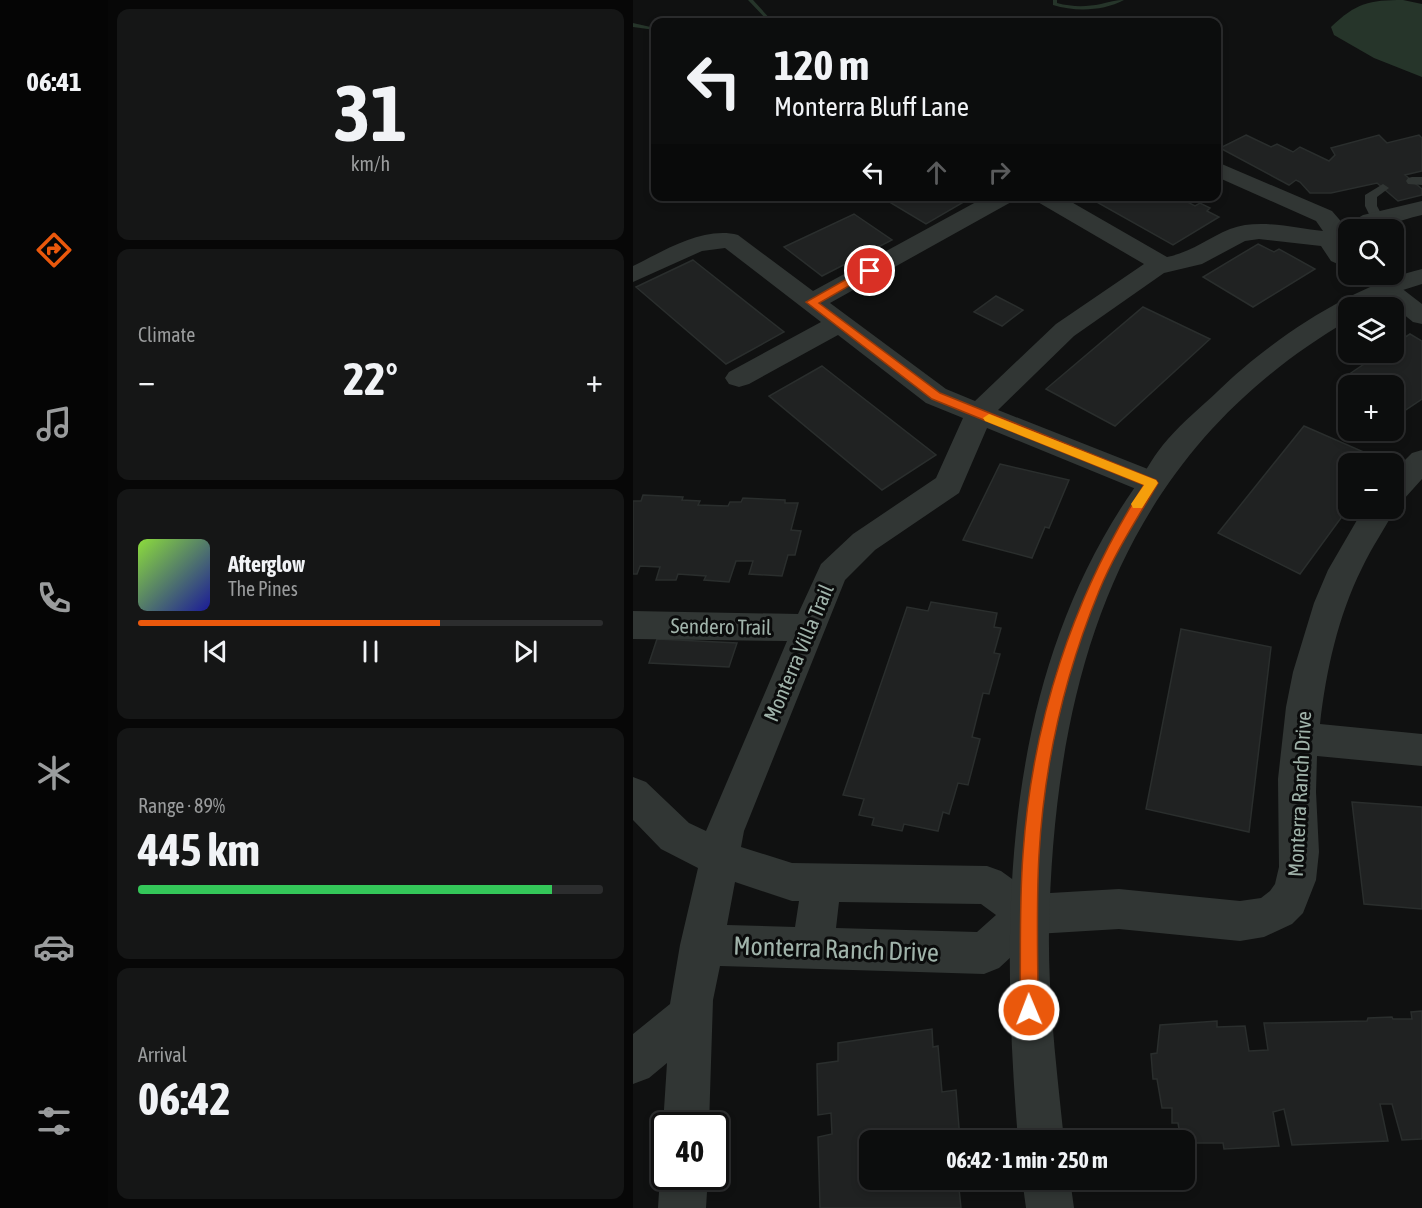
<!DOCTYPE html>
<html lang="en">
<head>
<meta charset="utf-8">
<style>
	:root { --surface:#0c0d0d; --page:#151616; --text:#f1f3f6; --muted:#9a9c9d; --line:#2c2d2e; --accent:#ea580c }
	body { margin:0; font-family:"Asap Condensed",sans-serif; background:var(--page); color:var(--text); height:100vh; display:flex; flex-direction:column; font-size:22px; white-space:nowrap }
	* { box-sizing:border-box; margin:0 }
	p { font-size:20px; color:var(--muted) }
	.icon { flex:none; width:33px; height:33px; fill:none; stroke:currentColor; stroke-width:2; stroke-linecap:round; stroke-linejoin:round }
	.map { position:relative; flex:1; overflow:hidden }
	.details { display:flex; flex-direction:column; gap:9px; padding:9px; background:#070707; width:525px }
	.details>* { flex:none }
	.top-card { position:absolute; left:18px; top:18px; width:570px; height:183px; border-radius:12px; box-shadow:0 3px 9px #0003,0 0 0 2px var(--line); background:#0c0d0d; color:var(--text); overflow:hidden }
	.buttons { position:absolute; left:705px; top:219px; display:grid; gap:12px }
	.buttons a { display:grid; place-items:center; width:66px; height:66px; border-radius:12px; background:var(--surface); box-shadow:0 3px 9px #0003,0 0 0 2px var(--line); font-size:30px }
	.speed { position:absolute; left:18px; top:1112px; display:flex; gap:12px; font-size:30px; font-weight:700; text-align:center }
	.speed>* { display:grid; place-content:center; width:78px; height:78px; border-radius:50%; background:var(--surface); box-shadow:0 3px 9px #0003,0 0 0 2px var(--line); line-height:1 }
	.speed .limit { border:3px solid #111; border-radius:9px; background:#fff; color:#111 }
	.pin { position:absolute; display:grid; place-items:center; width:51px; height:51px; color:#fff; margin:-26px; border:3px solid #fff; border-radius:50%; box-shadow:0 2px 6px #0007 }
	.me { position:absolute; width:66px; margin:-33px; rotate:359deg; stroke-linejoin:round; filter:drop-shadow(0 0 4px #0008) }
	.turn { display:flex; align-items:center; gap:21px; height:126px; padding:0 24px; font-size:27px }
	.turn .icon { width:78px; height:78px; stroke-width:2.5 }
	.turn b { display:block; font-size:42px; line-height:51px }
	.lanes { display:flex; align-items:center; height:57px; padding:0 24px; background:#0003; justify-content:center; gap:30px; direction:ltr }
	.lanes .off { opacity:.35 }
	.big { font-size:45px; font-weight:700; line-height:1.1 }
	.details .widget { flex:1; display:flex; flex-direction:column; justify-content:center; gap:9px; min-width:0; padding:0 21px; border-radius:12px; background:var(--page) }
	.details .dial { align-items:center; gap:0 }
	.dial b { font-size:78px; line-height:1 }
	.song { display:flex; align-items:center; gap:18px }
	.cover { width:72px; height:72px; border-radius:9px; background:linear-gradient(135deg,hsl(90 70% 55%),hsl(240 70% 35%)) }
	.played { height:6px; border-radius:3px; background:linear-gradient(90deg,var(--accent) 65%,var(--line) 65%) }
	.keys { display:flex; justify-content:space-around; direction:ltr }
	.heat { display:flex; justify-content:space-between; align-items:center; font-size:33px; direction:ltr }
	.charge { height:9px; border-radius:4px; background:linear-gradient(90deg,#34c759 89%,var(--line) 0) }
	.trip { position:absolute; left:226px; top:1130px; width:336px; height:60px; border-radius:12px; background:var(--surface); box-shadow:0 3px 9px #0003,0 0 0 2px var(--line); font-weight:700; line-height:60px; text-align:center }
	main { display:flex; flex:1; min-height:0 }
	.tab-bar { display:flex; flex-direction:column; width:108px; justify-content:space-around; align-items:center; background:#050505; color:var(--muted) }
	.tab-bar .icon { width:42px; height:42px }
	.tab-bar .active { color:var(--accent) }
	.tab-bar b { font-size:27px; color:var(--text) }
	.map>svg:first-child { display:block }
</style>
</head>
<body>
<main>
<nav class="tab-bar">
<b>06:41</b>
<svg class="icon active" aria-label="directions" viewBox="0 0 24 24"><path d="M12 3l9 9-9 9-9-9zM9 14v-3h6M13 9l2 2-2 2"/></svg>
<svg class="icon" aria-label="music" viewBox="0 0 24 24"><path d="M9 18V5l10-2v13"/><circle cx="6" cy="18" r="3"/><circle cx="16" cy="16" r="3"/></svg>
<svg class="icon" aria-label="phone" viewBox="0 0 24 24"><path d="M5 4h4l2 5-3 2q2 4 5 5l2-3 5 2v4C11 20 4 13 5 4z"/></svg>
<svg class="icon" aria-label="climate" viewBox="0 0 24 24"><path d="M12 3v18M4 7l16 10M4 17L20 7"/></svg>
<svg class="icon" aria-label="car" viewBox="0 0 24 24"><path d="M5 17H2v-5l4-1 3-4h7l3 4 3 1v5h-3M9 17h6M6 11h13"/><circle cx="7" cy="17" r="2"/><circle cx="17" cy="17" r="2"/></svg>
<svg class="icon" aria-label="filters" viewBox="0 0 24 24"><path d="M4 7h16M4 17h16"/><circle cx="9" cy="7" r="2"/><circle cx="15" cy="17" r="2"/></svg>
</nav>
<section class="details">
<div class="widget dial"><b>31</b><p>km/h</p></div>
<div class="widget"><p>Climate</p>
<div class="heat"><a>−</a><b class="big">22°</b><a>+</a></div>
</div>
<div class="widget">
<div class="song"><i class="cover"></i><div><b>Afterglow</b><p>The Pines</p></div></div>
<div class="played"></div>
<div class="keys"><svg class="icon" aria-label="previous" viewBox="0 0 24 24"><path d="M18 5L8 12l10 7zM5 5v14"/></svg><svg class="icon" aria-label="pause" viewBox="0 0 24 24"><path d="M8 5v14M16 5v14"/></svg><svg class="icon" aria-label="next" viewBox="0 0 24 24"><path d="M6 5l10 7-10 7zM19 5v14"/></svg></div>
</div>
<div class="widget"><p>Range · 89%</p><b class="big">445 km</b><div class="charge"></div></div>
<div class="widget"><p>Arrival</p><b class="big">06:42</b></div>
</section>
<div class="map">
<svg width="789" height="1208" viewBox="0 0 789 1208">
	<rect width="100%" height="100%" fill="#101111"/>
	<path fill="#26352a" d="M770,0L789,4V77L741,58L701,35L698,27C723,3 736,0 770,0Z"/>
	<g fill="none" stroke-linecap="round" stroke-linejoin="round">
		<path fill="#26352a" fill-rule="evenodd" d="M115,0H120L140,22H136Z
			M420,0H424V3C439,7 453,7 468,4C476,2 483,0 491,0C470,11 443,12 420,5Z
			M0,23L22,28V30L0,27Z"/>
	</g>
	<path fill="#202222" stroke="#2a2e2d" stroke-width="1.5" d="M613,135L638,147L644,144L660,152L667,147L696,161L702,155L698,148L746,135L754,143L786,135L789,138V171L772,175L789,189V195L765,201L744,183L698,193H677L667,182L663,180L656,185L587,148Z
		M259,196H341L293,224L253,200Z
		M453,196H543L562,206L567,203L577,208L574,211L586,217L540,245Z
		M221,214L259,240L189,276L151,247Z
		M625,244L641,252L646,249L682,269L620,307L570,277Z
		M60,260L151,332L93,364L3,287Z
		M363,296L390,310L369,326L341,312Z
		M510,307L577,339L482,426L413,389Z
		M777,334L789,341V399L771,411L760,405V386H731L715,375L749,352H760V345Z
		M189,366L303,455L249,490L136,396Z
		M671,426L749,460L746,464H716V507L667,574L585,533Z
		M367,464L436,480L416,528L412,527L399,558L330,540Z
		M10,495L50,497L49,500L67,501L65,505L95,506L97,502H108L110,498L152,500V503H165L158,530L168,531L162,555H155L149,576L116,574L120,561H103L96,582L71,580L73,576L45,574L43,580H23L27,567L7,566L4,574H0V501H8Z
		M298,602L364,613L361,627L368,628L361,653L367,654L356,694L350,693L339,737L347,739L335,785L325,783L316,814L310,812L305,831L271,824L269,831L239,825L241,818L226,815L231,799L210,795L274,607L295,611Z
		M548,629L638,647L616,832L513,809Z
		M24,639L104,643L96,667L16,663Z
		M719,802L789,807V909L731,904Z
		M789,1011V1139L769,1140L759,1104H747L755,1141L659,1145L651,1109L640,1112L646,1146L591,1149L590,1143H552V1140H548L545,1123H539V1108H529L524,1079H520L518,1054L524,1053L527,1025L584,1021V1027L612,1026L616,1051L635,1050L631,1023L734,1021L735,1018L759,1017L760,1019H779L778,1012Z
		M299,1029L300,1047L305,1046L309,1092L323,1090L327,1140H237V1179H325L328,1208H187L185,1137L199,1134L198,1113L185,1115L184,1064L205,1061V1043Z"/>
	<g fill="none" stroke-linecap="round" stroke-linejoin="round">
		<path fill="#313634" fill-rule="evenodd" d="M779,177H789V185L775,184L773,181L775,178Z
			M750,184L756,188L744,197V206L751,219L745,223L740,222L732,206V195Z"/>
		<path fill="#313634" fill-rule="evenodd" d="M584,162L699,211L712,226L730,215L789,201V215C764,221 741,230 716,230V242L712,245L716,250V269L698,261L688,246L626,239L612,241L569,264L531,273L441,336L365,410L530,475L534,483L530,491L519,494L508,491L354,428L326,493L242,550L212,580L111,831L108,847L159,863L354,866L368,871L400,894L486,889L607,901L628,898L637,891L642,884L646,867L645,779L653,707L660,672L681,603L695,570L731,508H760V503L763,508C752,528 739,547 729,568C705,616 693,671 687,724L789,734V766L684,756L683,792L686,852L683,880L670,913L659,924L631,937L607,941L486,929L403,934L366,968L351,974L87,966L80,1000L76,1125H32V1128L30,1125L34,1063L16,1078L0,1084V1034L37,1004L47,945L65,868L28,849L0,820V777L13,782L56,823L73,831L154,641L0,639V611L165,614L188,564L220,534L303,478L330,418L293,403L205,335L116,384L106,387L96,384L92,378L96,372L188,322L92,248L69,251L0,282V266C31,251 70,226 105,235L180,291L354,196H383L380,201L197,303L313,389L342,401L423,324L511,264L403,201L400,196H428L534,257C559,252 575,238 597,229C625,218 662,228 690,231L683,221L584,177ZM102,882L159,901H166L162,927L94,925ZM206,902L348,904L363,915L344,932L203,928Z
			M721,274H750L789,304V324L780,322Z
			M789,450V479L771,499L760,502V472L779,453Z
			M32,1166V1176H75L73,1208H25L27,1176Z"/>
		<path fill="#313634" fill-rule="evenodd" d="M789,269V284L770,290L738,308H716V320C484,455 421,679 416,931C415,1001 424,1071 431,1140H385C367,916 368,679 502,487C513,471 522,453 535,439C550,422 568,407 584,392C636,341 718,286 789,269Z
			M389,1179H437L441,1208H393Z"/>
	</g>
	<path fill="#ea580c" stroke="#983908" stroke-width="1.5" d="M233,268L242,271L186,303L307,393L523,480L525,483C504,519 482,552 466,591C432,674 411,765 406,855C403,907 405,958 405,1010L402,1016L396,1019L390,1016L387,1010C388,958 386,906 390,854C399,722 440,596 511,485L299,399L173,302Z"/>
	<path fill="#f59e0b" d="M356,414L523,480L525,483L509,508H500L498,504L511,485L352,421L350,418Z"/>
	<g text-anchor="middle" stroke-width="6" stroke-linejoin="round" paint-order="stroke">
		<g font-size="21" fill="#a0b3aa" stroke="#0b0c0c">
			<text transform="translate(88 627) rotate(1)" y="7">Sendero Trail</text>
			<text transform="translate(166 653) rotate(-67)" y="7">Monterra Villa Trail</text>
			<text transform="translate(667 794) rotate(-87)" y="7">Monterra Ranch Drive</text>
		</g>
		<g font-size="26" fill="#a0b3aa" stroke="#0b0c0c">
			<text transform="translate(203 949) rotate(2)" y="9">Monterra Ranch Drive</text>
		</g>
	</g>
</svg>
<div class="buttons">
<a><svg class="icon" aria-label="search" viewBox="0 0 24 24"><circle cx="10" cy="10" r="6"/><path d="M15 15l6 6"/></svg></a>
<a><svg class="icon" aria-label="layers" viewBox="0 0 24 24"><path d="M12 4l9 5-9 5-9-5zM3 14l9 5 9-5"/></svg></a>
<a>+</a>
<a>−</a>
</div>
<div class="speed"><div class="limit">40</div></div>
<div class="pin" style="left:237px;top:271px;background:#d93025"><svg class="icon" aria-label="arrive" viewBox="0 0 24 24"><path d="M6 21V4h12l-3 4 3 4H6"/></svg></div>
<svg class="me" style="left:396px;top:1010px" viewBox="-20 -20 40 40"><circle r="17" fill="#ea580c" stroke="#fff" stroke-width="3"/><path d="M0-11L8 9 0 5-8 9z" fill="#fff"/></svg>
<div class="trip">06:42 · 1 min · 250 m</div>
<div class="top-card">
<div class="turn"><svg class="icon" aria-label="left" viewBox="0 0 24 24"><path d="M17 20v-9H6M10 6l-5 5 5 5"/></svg><div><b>120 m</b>Monterra Bluff Lane</div></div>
<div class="lanes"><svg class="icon" aria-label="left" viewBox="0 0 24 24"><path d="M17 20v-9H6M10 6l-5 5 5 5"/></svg><svg class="icon off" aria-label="ahead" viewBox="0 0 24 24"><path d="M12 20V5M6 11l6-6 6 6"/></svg><svg class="icon off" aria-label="right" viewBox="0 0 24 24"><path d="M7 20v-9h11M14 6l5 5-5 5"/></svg></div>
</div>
</div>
</main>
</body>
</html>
